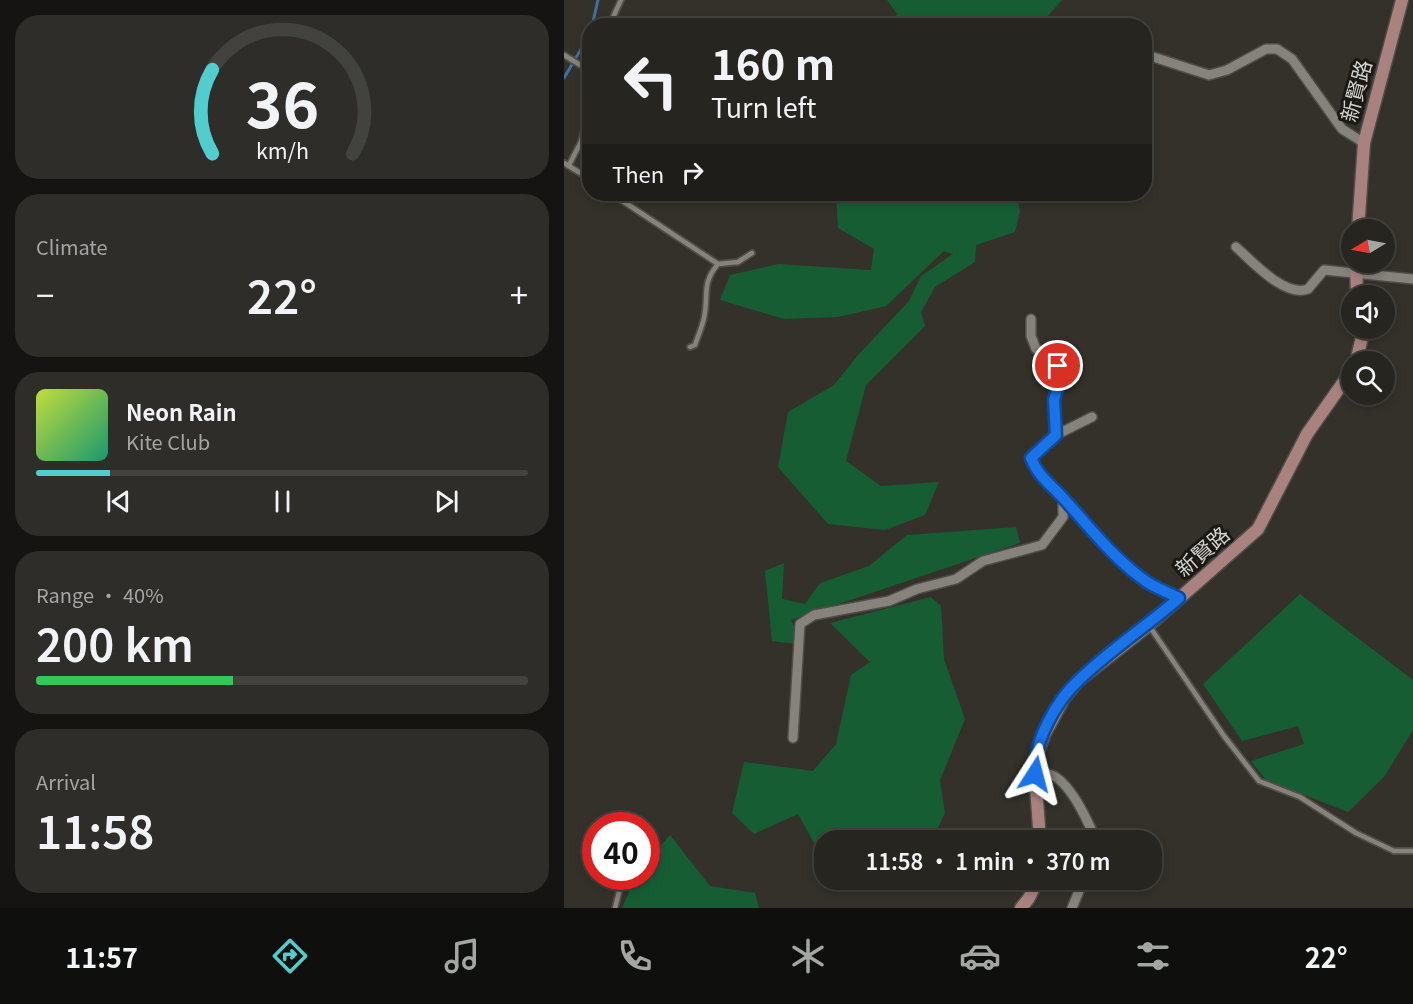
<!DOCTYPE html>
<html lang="en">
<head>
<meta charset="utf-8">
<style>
	:root { --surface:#262520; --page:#2e2d29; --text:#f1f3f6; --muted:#a4a5a5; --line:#42423e; --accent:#52cdce }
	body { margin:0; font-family:Georgia,"Noto Sans TC",serif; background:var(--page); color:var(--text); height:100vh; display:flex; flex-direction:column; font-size:22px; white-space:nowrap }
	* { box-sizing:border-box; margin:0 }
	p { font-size:20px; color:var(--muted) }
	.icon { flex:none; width:33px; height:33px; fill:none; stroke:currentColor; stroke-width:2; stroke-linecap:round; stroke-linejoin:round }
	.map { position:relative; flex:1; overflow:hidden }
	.sheet { display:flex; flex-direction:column; gap:15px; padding:15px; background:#151412; width:564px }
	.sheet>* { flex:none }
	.guide { position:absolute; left:18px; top:18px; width:570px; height:183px; border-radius:24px; box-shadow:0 3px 9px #0003,0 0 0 2px var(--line); background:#262520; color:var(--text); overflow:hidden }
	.needle { width:39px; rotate:260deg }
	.fabs { position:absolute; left:777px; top:219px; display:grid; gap:12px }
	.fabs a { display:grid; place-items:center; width:54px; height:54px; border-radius:50%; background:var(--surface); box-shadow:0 3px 9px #0003,0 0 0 2px var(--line); font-size:30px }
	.speed { position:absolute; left:18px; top:812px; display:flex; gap:12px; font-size:30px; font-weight:700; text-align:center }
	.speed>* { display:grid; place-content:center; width:78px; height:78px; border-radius:50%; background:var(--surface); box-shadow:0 3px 9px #0003,0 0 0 2px var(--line); line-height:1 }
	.speed .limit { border:9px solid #d22; background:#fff; color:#111 }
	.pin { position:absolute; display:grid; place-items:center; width:51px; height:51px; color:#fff; margin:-26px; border:3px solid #fff; border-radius:50%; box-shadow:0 2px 6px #0007 }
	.me { position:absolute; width:66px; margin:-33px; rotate:9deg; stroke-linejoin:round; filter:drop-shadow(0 0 4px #0008) }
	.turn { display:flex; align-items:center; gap:21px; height:126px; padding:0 30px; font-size:27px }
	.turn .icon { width:78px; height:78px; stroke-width:2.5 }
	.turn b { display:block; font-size:42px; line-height:51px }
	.then { display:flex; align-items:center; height:57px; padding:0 30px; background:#0003; gap:12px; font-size:22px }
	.big { font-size:45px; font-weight:600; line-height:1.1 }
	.sheet .card { flex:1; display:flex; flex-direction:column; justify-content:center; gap:9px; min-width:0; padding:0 21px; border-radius:24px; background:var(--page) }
	.sheet .dial { align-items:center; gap:0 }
	.dial svg { height:156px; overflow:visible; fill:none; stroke:var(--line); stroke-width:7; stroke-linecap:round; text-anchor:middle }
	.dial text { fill:var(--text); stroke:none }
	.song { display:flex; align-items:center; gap:18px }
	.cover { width:72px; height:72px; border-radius:9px; background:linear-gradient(135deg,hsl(70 70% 55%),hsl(160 70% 35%)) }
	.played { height:6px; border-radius:3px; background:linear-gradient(90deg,var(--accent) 15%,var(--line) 15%) }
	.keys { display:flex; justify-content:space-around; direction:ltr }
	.heat { display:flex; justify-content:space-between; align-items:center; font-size:33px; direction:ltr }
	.charge { height:9px; border-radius:4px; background:linear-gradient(90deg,#34c759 40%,var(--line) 0) }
	.trip { position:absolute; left:250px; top:830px; width:348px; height:60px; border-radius:24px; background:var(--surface); box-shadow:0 3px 9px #0003,0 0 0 2px var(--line); font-weight:600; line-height:60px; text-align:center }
	.dock { display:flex; height:96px; justify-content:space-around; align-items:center; background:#0f0f0d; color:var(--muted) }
	.dock .icon { width:42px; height:42px }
	.dock .current { color:var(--accent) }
	.dock b { font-size:27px; color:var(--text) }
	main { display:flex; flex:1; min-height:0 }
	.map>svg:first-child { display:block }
</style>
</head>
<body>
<main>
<section class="sheet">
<div class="card dial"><svg viewBox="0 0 100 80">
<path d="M14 69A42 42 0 1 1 86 69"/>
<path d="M14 69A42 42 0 0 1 14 26" stroke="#52cdce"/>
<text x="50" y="56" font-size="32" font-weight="700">36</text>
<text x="50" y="72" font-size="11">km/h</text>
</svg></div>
<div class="card"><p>Climate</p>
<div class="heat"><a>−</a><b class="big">22°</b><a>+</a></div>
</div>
<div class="card">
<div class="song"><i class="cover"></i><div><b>Neon Rain</b><p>Kite Club</p></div></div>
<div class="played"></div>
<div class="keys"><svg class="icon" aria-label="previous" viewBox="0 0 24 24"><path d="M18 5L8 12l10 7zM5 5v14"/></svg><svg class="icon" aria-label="pause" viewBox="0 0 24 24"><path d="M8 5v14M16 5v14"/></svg><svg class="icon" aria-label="next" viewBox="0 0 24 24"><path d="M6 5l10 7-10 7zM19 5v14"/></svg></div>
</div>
<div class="card"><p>Range · 40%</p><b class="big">200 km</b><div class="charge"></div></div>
<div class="card"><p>Arrival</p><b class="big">11:58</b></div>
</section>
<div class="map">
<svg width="849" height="908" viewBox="0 0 849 908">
	<rect width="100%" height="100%" fill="#33312a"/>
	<path fill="#175d34" d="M323,0H498L476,25L324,26L333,14Z
		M272,194H452L456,211L451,232L412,245L411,262L371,287L357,312L361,326L302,385L282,461L317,486L375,482L361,515L321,530L264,524L214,467L224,412L270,385L294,355L345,301L357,276L389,254L380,251L322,306L274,317L220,319L156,300L166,275L214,264L307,270L310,249L274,228Z
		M452,527L456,543L227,620L240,645L208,641L201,571L220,563L218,599L241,604L256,583L305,566L343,535Z
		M736,594L849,680V730L820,777L784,812L702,780L687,761L740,744L734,726L678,741L639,684Z
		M367,597L377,606L380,659L401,719L376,780L381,813L368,840H318L314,831L301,840H261L259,859L234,814L190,834L168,813L180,762L249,771L272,744L287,675L306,662L266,623Z
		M106,835L146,886L191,893L195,908H58L72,876H82L83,861Z"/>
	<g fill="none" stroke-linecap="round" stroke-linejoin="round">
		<path stroke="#416ea4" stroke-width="3" d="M28,26L34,0
			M0,78L26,34"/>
		<defs>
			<path id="lane" d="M45,26L57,0
				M0,55L26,71
				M0,163L26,179
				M5,165L17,142L26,107
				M48,194L154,264
				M126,347L131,345C134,336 138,327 140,318C145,295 137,284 154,264L174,262L188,253
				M586,627L660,736L695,781L736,797L792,833L830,851H849
				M51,908L59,876"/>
			<path id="street" d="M580,54L645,75L663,70L702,49H713L728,59L778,129L800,143
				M672,247C689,262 721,298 744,289L760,270L849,279
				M467,319V336L472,349L487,355L498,372L490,400L492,435L467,458C474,477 489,486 501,500C527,529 551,560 583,581C592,588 605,593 615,598
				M492,435L528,417
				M229,738L236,624L250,615L325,601L353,589L392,579L419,561L478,545L499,517V498
				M471,774C475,774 481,773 485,774C506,780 524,822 532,840
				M508,908L520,879"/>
			<path id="secondary" d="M794,230L800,143L838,0
				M792,262L793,296
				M792,362L798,337L797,328
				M476,840L471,774L472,757L480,735L500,698L514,681L585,625L694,529L743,434L788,370
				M457,908L465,898L474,879"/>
		</defs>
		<use href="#lane" stroke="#4f4d47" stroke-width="8"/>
		<use href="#street" stroke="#4f4d47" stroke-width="12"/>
		<use href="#secondary" stroke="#4f4d47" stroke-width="15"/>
		<use href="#lane" stroke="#85837b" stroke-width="4.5"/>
		<use href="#street" stroke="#85837b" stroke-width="9"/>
		<use href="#secondary" stroke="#a98280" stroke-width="12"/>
	</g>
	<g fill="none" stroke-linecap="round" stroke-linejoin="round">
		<defs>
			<path id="route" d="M471,774C469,742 492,701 515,680C546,650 583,626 615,598C605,593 592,588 583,582C551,560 527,529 501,500C489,486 474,477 467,458L492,435L490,400L498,372L494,366"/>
		</defs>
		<use href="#route" stroke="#114b97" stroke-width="15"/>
		<use href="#route" stroke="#1a73e8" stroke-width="10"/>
	</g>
	<g text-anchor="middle" stroke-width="6" stroke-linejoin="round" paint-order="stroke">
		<g font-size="21" fill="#d3d2cd" stroke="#1a1916">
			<text transform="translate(793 91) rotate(-75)" y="7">新賢路</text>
			<text transform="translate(639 552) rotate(-41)" y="7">新賢路</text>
		</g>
	</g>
</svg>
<div class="fabs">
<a><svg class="needle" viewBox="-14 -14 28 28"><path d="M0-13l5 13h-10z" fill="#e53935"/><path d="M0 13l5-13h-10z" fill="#a4a5a5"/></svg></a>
<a><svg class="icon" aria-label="sound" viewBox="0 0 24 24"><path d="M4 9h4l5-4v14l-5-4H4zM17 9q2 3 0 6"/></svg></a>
<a><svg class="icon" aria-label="search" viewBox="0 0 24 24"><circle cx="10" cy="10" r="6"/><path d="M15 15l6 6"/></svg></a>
</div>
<div class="speed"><div class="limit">40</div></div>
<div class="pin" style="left:494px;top:366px;background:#d93025"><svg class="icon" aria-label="arrive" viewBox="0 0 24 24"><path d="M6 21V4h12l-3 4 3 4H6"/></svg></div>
<svg class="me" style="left:471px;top:774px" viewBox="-20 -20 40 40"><path d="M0-17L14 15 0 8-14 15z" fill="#1a73e8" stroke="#fff" stroke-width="4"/></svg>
<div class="trip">11:58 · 1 min · 370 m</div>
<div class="guide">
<div class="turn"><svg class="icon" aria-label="left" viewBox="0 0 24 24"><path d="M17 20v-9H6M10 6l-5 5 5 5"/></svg><div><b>160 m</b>Turn left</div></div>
<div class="then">Then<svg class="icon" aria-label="right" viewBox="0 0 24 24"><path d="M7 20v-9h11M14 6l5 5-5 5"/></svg></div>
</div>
</div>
</main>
<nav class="dock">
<b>11:57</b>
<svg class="icon current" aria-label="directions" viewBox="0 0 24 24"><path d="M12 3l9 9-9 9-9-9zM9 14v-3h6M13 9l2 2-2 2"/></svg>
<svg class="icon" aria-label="music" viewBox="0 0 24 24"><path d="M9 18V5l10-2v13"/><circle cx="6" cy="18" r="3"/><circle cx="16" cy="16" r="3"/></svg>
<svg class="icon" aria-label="phone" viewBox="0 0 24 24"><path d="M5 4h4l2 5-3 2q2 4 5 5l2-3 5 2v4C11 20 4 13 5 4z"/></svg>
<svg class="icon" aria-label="climate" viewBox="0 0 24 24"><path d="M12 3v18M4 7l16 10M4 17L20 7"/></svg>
<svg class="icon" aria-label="car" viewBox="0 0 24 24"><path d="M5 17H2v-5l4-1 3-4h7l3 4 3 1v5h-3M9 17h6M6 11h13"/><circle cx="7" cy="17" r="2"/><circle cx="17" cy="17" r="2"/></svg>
<svg class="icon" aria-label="filters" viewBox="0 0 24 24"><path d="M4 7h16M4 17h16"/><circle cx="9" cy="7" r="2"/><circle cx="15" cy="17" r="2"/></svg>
<b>22°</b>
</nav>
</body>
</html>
